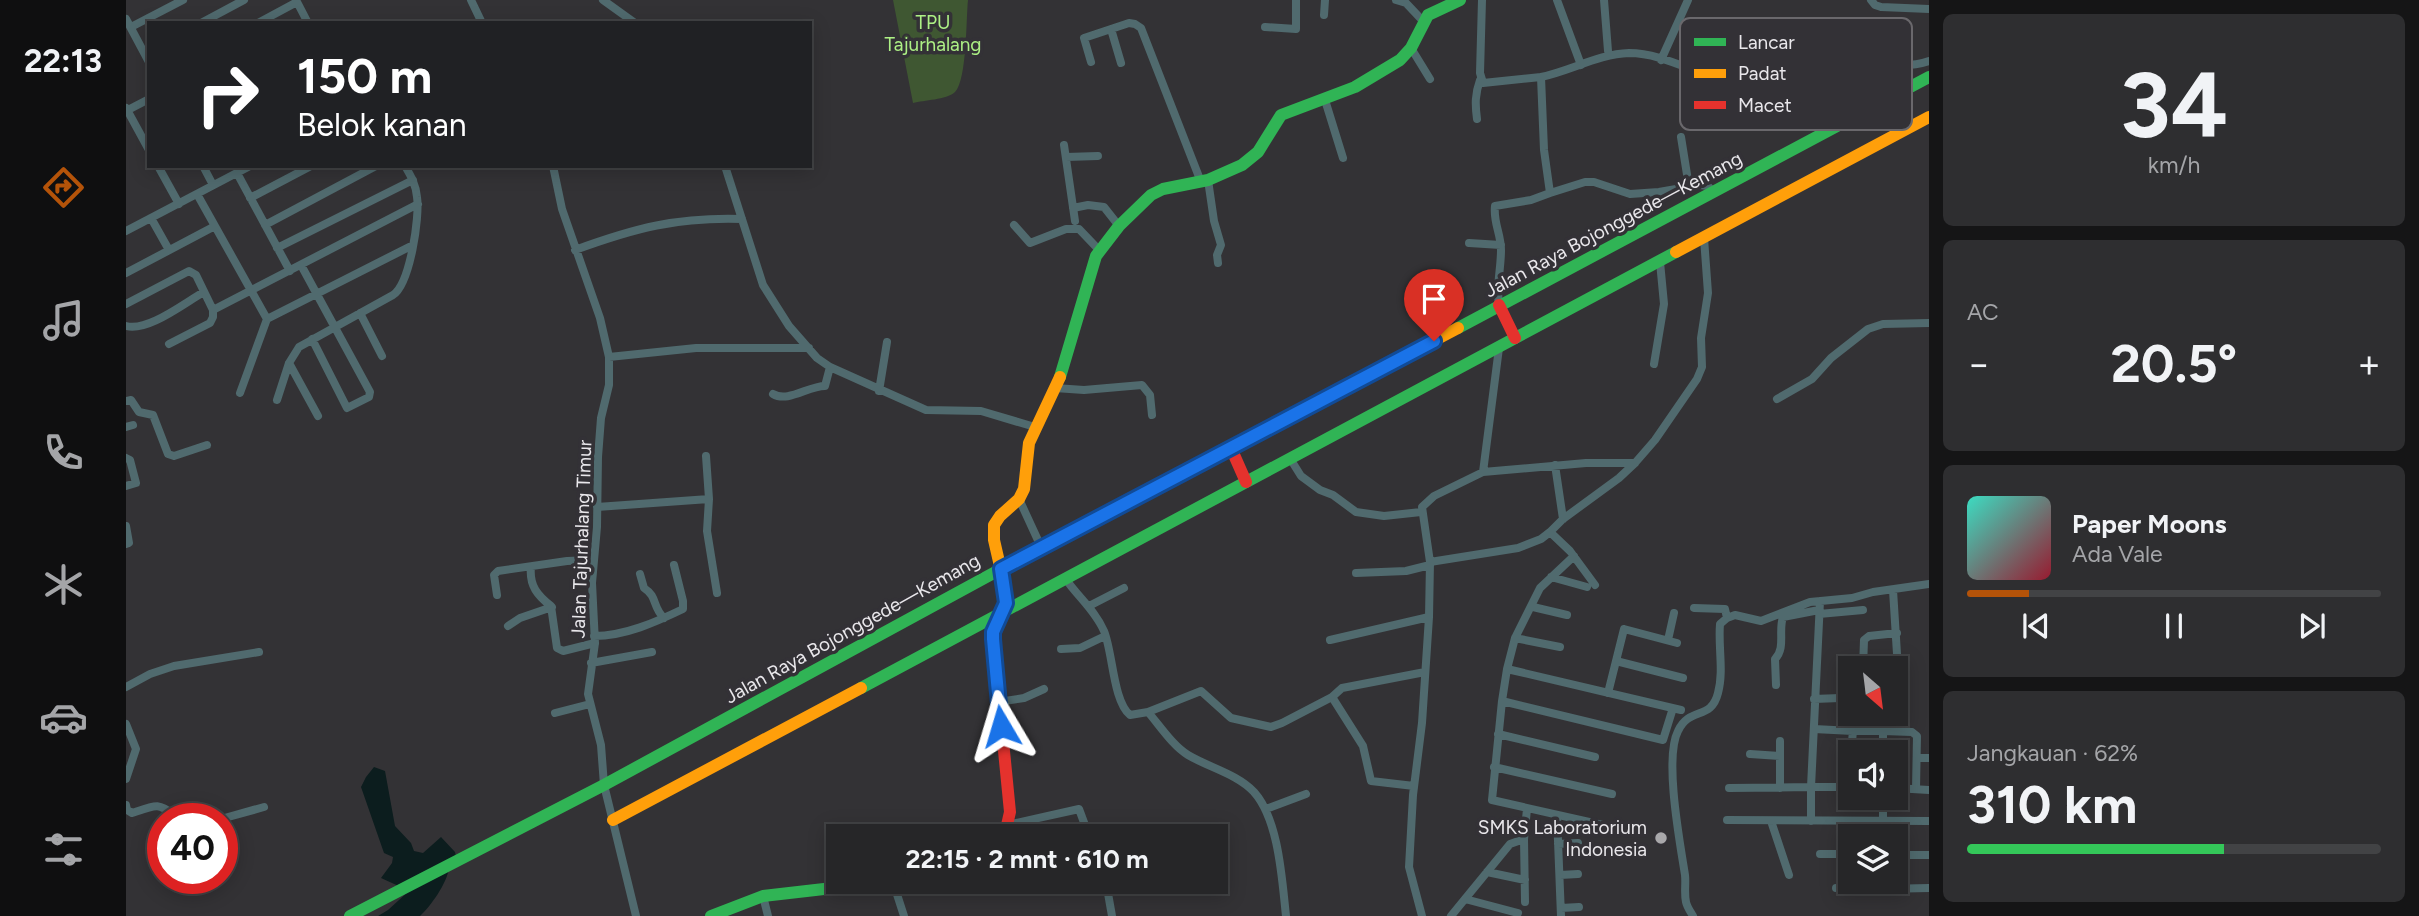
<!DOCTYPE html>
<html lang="id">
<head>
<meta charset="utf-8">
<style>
	:root { --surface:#262628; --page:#2e2e30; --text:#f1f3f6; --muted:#a4a5a8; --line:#424345; --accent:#b45309 }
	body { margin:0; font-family:Figtree,sans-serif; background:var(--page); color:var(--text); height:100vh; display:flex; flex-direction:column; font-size:26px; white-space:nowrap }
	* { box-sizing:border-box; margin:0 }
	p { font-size:23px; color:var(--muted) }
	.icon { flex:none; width:38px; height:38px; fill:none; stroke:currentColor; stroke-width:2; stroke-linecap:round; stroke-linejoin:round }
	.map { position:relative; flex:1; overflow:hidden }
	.details { display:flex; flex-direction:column; gap:14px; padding:14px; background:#151516; width:490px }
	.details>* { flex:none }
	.guide { position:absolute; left:21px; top:21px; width:665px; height:147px; border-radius:0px; box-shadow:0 4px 18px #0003,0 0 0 2px var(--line); background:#202124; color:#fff; overflow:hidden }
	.needle { width:46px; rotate:152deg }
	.tools { position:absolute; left:1712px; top:656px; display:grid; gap:14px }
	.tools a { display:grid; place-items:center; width:70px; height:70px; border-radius:0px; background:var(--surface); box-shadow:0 4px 18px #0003,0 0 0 2px var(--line); font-size:35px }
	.speed { position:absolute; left:21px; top:803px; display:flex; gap:14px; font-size:35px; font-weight:700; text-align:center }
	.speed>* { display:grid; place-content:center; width:91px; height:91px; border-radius:50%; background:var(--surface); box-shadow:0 4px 18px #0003,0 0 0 2px var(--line); line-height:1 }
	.speed .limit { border:10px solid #d22; background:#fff; color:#111 }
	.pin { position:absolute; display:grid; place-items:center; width:60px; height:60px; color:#fff; margin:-72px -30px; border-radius:50% 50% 50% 0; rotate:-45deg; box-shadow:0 0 7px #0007 }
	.pin .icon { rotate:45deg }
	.me { position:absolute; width:77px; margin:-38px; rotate:353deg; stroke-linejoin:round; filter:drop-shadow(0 0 5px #0008) }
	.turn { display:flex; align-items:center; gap:24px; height:147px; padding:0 35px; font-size:32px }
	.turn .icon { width:91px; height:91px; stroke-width:2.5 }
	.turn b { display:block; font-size:49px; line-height:60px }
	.big { font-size:52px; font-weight:700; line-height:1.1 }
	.details .card { flex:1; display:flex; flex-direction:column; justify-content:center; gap:10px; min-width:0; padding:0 24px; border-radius:10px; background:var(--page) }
	.details .dial { align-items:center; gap:0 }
	.dial b { font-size:91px; line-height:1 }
	.song { display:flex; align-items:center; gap:21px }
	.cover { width:84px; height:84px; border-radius:10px; background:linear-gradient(135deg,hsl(170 70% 55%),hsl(350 70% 35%)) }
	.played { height:7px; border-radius:4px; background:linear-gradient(90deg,var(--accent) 15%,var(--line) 15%) }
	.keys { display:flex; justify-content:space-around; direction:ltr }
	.heat { display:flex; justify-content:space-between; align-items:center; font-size:38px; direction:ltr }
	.charge { height:10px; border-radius:5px; background:linear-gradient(90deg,#34c759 62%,var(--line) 0) }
	.trip { position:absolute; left:700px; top:824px; width:402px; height:70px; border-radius:0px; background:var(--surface); box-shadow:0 4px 18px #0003,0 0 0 2px var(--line); font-weight:700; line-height:70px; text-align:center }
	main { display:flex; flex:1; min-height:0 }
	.tabs { display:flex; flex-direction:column; width:126px; justify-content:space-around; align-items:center; background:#0f0f10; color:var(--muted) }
	.tabs .icon { width:49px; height:49px }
	.tabs .active { color:var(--accent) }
	.tabs b { font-size:32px; color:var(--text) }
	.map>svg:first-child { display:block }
</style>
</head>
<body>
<main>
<nav class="tabs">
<b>22:13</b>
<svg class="icon active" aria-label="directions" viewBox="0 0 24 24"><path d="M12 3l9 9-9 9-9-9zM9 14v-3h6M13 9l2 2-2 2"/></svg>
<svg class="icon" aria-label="music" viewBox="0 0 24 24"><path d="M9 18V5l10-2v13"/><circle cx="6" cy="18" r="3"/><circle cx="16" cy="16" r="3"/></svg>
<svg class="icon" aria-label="phone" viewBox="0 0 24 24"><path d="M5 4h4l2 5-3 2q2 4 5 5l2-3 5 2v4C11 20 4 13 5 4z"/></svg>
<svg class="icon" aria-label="climate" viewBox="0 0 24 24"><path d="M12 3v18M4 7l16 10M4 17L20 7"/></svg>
<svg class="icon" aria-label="car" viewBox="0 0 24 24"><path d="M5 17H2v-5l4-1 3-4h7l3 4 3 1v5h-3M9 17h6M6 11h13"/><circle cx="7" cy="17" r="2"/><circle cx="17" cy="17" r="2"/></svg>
<svg class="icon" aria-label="filters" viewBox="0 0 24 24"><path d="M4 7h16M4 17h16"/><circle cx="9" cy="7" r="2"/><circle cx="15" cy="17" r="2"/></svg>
</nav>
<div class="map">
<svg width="1803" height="916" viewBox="0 0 1803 916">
	<rect width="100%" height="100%" fill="#333235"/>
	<path fill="#3f5732" d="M767,0H842C840,18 841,80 829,92C820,100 798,100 787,103Z"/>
	<path fill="#0c1d1e" d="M248,767L259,771L269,826L285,843L288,851L297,853L315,837L329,852L331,861L277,888L255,878L266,863L267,857L258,853L235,787L240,777Z
		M323,868C321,883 305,906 294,916H252L262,910L284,890Z"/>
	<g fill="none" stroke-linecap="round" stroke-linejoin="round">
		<path stroke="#506a6e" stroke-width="8" d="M170,0L182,23
			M345,0L356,23
			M477,0L509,23
			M1270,0L1280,3L1297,21
			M1356,0L1354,73L1357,83L1415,77L1418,150L1424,193L1405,200L1369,206C1367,222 1375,234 1375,250C1375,269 1370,286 1373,305
			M1431,0L1455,65
			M1478,0L1482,51
			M1745,0L1749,5L1755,7L1803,9
			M1198,15L1199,0
			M0,19L23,62
			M75,23L118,0
			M132,23L171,2
			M5,27L57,0
			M1139,27L1170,29V0
			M985,29L995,63
			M1285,48L1304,79
			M1535,60L1562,0
			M965,62L958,38L1003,23L1009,24L1015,28L1075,182
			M1562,70L1572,117
			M1636,75L1682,105L1702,130
			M1415,77C1444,71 1473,54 1503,53C1544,53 1581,83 1623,84L1636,75L1666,45C1683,39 1704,51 1720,56C1746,63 1778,70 1803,61
			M1199,100L1217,158
			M0,108L23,150
			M0,111L23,99
			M1351,119C1349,104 1349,94 1354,80
			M1555,137L1563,187
			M938,145L949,221
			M940,157L972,156
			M32,166L53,204
			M77,166L87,185
			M427,166L436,209L474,318L483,357V385L475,418L472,457L471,527L466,583L469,643L462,694L475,745L478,785L510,916
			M599,166L637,285L663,326L691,358L704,367L800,410L855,411L909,427
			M111,173L164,271
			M1082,180L1088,221L1095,245L1091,255L1092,263
			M1424,193L1459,182H1468L1504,194L1533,192L1573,185L1582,186L1588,193
			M71,194L141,319
			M124,198L185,166
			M947,208L962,205L978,207L993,226
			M25,218L43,250
			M139,225L250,166
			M888,225L904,243L940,229H953L974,251
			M0,231L124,166
			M1343,243L1375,245
			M151,248L287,180
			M449,250C509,228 551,217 616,219
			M175,265L244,392L243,397L221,408L186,339
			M0,273L89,226
			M0,304L63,271L70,275L87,310
			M87,310L292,204
			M234,313L256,356
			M0,326C22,332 58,303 78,292
			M43,344L84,323L87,317V310
			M483,357L570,348H683
			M163,363L192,416
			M1528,364L1538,304L1534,262
			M929,388L958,390L1016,385L1024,395L1026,415
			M753,391L761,342
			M114,393L141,319L287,245
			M647,394C662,403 682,386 699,386L704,367
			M1651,399L1686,379L1705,358L1742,329L1757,324L1803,323
			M151,400L163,363L173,347L267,295C284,284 294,217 291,197C290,185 285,176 279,166
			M0,401L5,400L13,412L27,415L42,454L48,456L81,445
			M0,427L7,425
			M580,456L583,499
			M0,458L4,460L10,483L0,486
			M1165,460L1175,476L1194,490L1207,495L1230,512L1258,516L1295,512
			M1429,465L1437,519
			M1357,472L1373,348
			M893,499L916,549
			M471,507L583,499L581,531L591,593
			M0,526L3,543L0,544
			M1424,532L1415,539L1392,548L1304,562L1296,507L1308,496L1357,472L1460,463H1509
			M1448,556L1414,588L1389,638L1381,669L1376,701L1366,800L1490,828
			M405,567C403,586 412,596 425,606L431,648L437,651L469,643
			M1230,573L1280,571L1304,565
			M514,574L518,588C532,597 526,607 538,618
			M1425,577L1461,587
			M939,578C951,596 969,610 978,631C987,653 987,701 1004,715L1022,712L1075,691L1105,718L1145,727L1156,723L1206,697L1216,688L1299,672
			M1469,585L1444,551L1424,532L1437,519L1493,478L1509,463L1529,440L1571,379L1576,367L1575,338L1582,293L1578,238
			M1767,590L1774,702
			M371,595L368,575L372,571L441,561L467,560
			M1694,601L1685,787H1724
			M963,606L998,588
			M1407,607L1441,615
			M1568,608L1599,609L1601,618
			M1693,614L1737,610
			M382,626L394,618L426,607
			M468,636C499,636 530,622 557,609V601L548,565
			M1389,638L1434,647
			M1204,640L1303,617
			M1542,640L1548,613
			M935,649L954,648L979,636
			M1490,661L1557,678
			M465,663L526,652
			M1737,668L1738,640L1743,636L1771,633
			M1381,669L1555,710
			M1650,685L1649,659C1660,648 1652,631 1657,617L1693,610
			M0,687L24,674L48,666L133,652
			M1482,693L1498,629L1551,643
			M1206,697L1237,746L1245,781L1288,786
			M1688,699L1714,698
			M1376,701L1537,740L1547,708
			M872,702L898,698L918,689
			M1022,712C1034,726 1047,746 1062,755C1084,768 1111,774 1128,792C1153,820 1156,880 1160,916
			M429,713L464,704
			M0,724L10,749L0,779
			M1688,729L1727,731
			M1757,731L1786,732L1791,736L1790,789
			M1372,734L1469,757
			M1654,741V788
			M1725,752L1727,731H1757V752
			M1624,754L1654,756
			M1791,758H1803
			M1368,767L1486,794
			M1603,788L1685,787V821
			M1769,788L1803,790
			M0,805L1,810L6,813C35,803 30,803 55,819
			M1140,809L1180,794
			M1431,816L1435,916
			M95,819L138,807
			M1601,820L1803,821
			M1645,821L1663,875
			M881,825L953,809L963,836
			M1757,836V798
			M1398,839L1399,902
			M1432,844L1452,843
			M1694,854H1724
			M1769,855H1803
			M1361,872L1399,880
			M1434,875L1452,874
			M767,882L778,916
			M980,882L986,916
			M1710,888L1756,889V882
			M1756,889L1803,888
			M637,896L642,916
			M1339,899L1392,913
			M1435,908L1453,907
			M1296,916L1283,867L1287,795L1296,723L1303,617L1304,562
			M1325,916L1384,844L1398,839L1401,809
			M1567,916C1564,911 1561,907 1560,902C1558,893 1560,884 1559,875C1554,843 1538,758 1552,731C1564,706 1585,721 1592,693C1598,671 1592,647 1594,624L1601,618L1609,615L1635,621L1684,602L1726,598L1747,592L1803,584"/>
		<path stroke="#30b455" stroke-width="12" d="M1332,328L1803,77
			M934,377L970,256L993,226L1025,195L1037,189L1082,180L1116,165L1132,152L1155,115L1229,87L1274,60L1285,48L1302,15L1334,0
			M735,688L1550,252
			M224,916L478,785L875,569L1080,461
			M585,916L637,896L759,882"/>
		<path stroke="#ff9f0a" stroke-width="12" d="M1550,252L1803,117
			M1080,461L1332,328
			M879,588L868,540V525L874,516L893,499L898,489L903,443L934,377
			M487,820L735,688"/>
		<path stroke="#e5322d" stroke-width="12" d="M1373,305L1389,338
			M1105,448L1120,482
			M870,836L881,825L884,812L867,639C867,620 884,608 879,588"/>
	</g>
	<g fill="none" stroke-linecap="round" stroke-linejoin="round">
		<defs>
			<path id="route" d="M875,726L867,639V632L880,603L875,569L1308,341"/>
		</defs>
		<use href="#route" stroke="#114b97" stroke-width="18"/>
		<use href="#route" stroke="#1a73e8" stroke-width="12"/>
	</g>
	<circle fill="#a9a8ab" stroke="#333136" stroke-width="2.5" cx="1535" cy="838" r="7"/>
	<g text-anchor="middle" stroke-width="7" stroke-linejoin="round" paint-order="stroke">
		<g font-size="19" fill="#adf085" stroke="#333136">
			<text x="807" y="29">TPU<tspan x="807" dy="22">Tajurhalang</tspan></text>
		</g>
		<g font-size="19" fill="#e9e7eb" stroke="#333136">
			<text transform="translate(1487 224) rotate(-28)" y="7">Jalan Raya Bojonggede—Kemang</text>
			<text transform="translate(455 539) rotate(-88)" y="7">Jalan Tajurhalang Timur</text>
			<text transform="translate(726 628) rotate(-29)" y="7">Jalan Raya Bojonggede—Kemang</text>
		</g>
		<g font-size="19" fill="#e9e7eb" stroke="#333136" text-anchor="end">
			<text x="1521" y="834">SMKS Laboratorium<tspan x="1521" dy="22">Indonesia</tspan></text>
		</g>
	</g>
	<rect x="1554" y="18" width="232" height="112" rx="10" fill="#333136" stroke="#6a686c" stroke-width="2"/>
	<rect x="1568" y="38" width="32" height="8" fill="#30b455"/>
	<rect x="1568" y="69" width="32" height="9" fill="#ff9f0a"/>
	<rect x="1568" y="101" width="32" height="8" fill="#e5322d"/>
	<g font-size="19" fill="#e9e7eb">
		<text x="1612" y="49">Lancar</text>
		<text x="1612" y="80">Padat</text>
		<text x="1612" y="112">Macet</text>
	</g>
</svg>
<div class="tools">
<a><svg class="needle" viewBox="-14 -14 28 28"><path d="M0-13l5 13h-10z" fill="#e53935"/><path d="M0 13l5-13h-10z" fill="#a4a5a8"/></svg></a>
<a><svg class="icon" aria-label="sound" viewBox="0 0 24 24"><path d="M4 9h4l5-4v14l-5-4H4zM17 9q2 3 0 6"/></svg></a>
<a><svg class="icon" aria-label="layers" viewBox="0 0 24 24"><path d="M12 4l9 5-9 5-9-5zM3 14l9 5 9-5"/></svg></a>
</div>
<div class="speed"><div class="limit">40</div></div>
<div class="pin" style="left:1308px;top:341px;background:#d93025"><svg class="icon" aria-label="arrive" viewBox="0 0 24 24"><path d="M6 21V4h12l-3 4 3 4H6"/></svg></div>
<svg class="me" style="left:875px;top:726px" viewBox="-20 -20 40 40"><path d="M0-17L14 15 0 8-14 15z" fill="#1a73e8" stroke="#fff" stroke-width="4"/></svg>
<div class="trip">22:15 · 2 mnt · 610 m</div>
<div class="guide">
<div class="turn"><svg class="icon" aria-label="right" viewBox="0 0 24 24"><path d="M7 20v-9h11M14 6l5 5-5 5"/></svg><div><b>150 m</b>Belok kanan</div></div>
</div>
</div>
<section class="details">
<div class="card dial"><b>34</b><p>km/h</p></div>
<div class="card"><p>AC</p>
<div class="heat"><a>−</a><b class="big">20.5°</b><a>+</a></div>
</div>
<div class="card">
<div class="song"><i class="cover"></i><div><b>Paper Moons</b><p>Ada Vale</p></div></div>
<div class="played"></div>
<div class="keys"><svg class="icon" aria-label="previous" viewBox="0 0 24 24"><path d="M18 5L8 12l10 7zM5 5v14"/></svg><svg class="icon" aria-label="pause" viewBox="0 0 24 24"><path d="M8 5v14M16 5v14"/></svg><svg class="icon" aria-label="next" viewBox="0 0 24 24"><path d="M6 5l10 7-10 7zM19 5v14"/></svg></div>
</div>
<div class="card"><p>Jangkauan · 62%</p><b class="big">310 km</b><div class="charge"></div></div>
</section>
</main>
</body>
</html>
